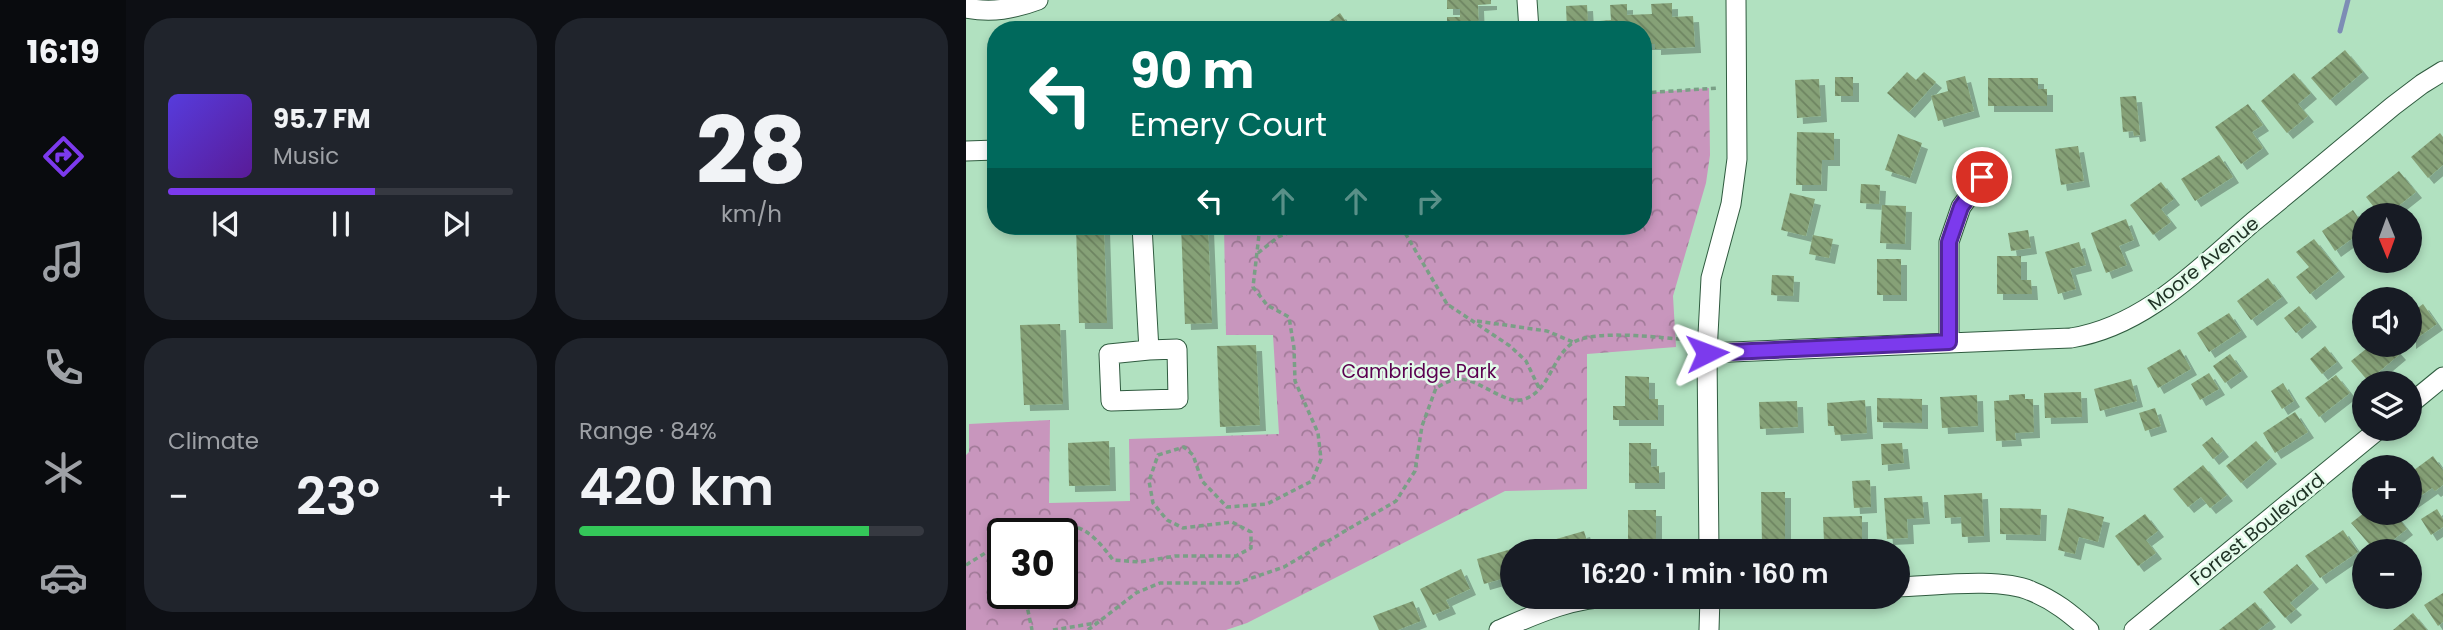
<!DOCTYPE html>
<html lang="en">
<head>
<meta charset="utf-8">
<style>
	:root { --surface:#171b24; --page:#20242c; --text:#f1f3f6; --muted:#9ea1a6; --line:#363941; --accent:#7c3aed }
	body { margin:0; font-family:Poppins,sans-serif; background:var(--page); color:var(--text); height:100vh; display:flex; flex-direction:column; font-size:26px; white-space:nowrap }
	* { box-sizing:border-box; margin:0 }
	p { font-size:23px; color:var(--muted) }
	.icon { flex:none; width:38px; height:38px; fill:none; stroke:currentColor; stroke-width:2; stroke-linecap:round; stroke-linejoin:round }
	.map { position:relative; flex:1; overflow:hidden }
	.sheet { display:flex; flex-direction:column; gap:18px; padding:18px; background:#0d0f14; width:840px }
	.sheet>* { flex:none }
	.top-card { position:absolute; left:21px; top:21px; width:665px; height:214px; border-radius:28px; box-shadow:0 4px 10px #0003; background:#00695c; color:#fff; overflow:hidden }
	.needle { width:46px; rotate:179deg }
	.buttons { position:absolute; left:1386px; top:203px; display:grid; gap:14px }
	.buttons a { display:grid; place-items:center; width:70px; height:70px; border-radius:50%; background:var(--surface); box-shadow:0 4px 10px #0003; font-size:35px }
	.speed { position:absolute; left:21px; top:518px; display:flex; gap:14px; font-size:35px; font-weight:700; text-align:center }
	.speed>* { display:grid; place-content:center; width:91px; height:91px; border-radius:50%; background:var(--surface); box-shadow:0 4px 10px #0003; line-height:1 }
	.speed .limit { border:4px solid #111; border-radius:10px; background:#fff; color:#111 }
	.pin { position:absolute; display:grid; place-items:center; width:60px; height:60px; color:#fff; margin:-30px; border:4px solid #fff; border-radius:50%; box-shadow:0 2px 7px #0007 }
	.me { position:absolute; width:77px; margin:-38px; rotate:87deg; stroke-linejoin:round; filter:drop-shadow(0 0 5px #0008) }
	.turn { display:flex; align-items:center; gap:24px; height:147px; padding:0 28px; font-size:32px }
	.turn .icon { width:91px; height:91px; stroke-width:2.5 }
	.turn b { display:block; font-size:49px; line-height:60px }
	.lanes { display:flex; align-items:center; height:66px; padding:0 28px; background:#0003; justify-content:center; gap:35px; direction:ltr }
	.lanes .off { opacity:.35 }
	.big { font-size:52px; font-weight:600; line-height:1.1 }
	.sheet .widget { flex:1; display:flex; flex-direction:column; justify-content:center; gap:10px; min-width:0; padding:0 24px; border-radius:28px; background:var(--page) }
	.sheet .dial { align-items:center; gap:0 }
	.dial b { font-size:91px; line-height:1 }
	.song { display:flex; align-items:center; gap:21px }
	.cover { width:84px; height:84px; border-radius:10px; background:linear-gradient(135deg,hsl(250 70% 55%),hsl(270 70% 35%)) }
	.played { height:7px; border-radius:4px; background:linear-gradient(90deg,var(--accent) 60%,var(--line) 60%) }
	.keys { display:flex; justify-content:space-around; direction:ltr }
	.heat { display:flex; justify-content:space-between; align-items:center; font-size:38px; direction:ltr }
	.charge { height:10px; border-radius:5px; background:linear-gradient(90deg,#34c759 84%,var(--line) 0) }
	.sheet .tiles { flex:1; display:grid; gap:18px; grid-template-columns:repeat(2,1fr) }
	.trip { position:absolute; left:534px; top:539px; width:410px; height:70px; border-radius:35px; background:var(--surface); box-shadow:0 4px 10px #0003; font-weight:600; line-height:70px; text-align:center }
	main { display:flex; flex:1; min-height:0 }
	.tabs { display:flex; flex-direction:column; width:126px; justify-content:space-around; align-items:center; background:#090b0e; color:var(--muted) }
	.tabs .icon { width:49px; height:49px }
	.tabs .active { color:var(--accent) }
	.tabs b { font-size:32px; color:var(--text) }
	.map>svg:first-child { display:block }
</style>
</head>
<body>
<main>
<nav class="tabs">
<b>16:19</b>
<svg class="icon active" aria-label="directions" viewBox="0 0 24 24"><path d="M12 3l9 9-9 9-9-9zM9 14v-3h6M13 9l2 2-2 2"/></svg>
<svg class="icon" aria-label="music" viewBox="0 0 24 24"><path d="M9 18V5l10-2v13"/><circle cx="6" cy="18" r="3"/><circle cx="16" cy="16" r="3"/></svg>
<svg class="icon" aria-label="phone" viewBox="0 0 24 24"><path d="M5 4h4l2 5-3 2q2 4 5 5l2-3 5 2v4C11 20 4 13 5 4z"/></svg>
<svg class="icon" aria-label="climate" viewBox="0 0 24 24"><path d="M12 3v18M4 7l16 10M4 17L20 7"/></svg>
<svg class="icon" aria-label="car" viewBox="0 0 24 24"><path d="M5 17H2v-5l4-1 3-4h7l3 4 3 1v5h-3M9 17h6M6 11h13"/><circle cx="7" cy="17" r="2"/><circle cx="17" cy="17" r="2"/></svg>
</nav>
<section class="sheet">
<div class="tiles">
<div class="widget">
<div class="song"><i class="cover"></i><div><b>95.7 FM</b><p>Music</p></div></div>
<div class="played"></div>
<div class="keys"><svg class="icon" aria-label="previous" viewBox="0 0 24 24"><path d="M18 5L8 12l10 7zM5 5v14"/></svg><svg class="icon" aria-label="pause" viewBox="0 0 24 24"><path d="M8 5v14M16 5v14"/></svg><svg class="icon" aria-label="next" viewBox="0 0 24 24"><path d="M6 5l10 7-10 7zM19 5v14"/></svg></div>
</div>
<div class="widget dial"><b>28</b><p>km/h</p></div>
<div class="widget"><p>Climate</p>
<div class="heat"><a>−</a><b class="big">23°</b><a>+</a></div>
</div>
<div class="widget"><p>Range · 84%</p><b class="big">420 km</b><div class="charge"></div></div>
</div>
</section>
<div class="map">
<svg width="1477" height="630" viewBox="0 0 1477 630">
	<defs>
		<pattern id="park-crowns" width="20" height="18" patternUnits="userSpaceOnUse" patternTransform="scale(1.75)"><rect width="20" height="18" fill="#c896bd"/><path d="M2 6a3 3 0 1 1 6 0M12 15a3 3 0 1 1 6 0" fill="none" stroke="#a27b99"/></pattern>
		<pattern id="building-back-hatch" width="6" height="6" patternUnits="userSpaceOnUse" patternTransform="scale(1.75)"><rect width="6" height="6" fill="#86a177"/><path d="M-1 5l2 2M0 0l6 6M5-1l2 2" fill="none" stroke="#6d8461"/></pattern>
		<filter id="shadow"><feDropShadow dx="6" dy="6" stdDeviation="0" flood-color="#0004"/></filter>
	</defs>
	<rect width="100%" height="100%" fill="#b1e1c0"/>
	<path fill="url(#park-crowns)" fill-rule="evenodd" d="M743,88L744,155L740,183L707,296L710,347L621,354V489L539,491L281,623L260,630H0V455L3,452V424L84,420L83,503L164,501L163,439L313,434L307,335H260L258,226H677V93ZM37,534H96V593H37Z"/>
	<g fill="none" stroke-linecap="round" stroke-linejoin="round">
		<path stroke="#7d8db5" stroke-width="5" d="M1374,31L1382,0"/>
	</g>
	<path fill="url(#building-back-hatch)" filter="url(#shadow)" d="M481,0H525V4L512,5L513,30H481V17H494V9H481Z
		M706,3V17L727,16L729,47L689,49V44H677V30H601L600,6L621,5L622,22L645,20L644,5L661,4V15L686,14L685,4Z
		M374,13L386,30H344L353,23L355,27Z
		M1379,50L1397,72L1364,100L1345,78Z
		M941,72L950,80L958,72L970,82L943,112L921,93Z
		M1328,73L1345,93L1332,104L1342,116L1321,133L1295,101Z
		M999,76L1008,111L972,121L965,96L982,91L980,81Z
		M869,77H887V96H869Z
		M1022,78H1072V89H1081V106H1022Z
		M853,79L855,116L831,118L829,80Z
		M1170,96L1174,135L1168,136L1167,131L1157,132L1154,97Z
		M1282,104L1297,125L1286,132L1297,148L1275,164L1249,127Z
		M831,132L868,133V160H856L855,185H830Z
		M1474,133L1477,137V165L1462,178L1445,157Z
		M932,134L956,143L944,178L919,170Z
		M1112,146L1118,181L1095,185L1089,149Z
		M1253,155L1267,177L1229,201L1215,179Z
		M1433,171L1450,192L1421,215H1414L1400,197Z
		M1195,182L1208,199L1195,209L1205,222L1187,235L1164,205Z
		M895,184L914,185L913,204L894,203Z
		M824,193L849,199L840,236L815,230Z
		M916,205L940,206L939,244L914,243Z
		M1387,210L1398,226V230L1369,251L1356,231Z
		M1160,219L1168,240L1153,246L1161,265L1140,273L1125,233Z
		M110,226H138L141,323H113Z
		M215,226H242L246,323L219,324Z
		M1062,230L1065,248L1045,251L1042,233Z
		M847,235L867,239L863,258L843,254Z
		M1348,239L1373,271L1344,294L1330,277L1343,267L1330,252Z
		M1113,242L1120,265L1104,269L1110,289L1092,294L1079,252Z
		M1031,256H1055V280H1065L1066,294H1031Z
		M911,259H935V295H911Z
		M806,275L828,276L827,296L805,295Z
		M1302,278L1316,297L1285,320L1271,301Z
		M1457,304L1471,324L1444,343V314Z
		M1333,306L1345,321L1330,333L1318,318Z
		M1263,313L1275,331L1243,352L1231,333Z
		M94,324L97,404L58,405L54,325Z
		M290,345L294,425L254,427L251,346Z
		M1405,345H1426L1434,354L1402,381L1385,361Z
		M1359,346L1371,362L1356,374L1344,359Z
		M1214,349L1225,369L1192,388L1181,368Z
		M1264,354L1276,371L1259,383L1247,366Z
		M1243,373L1253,389L1234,400L1225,384Z
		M1370,375L1384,393L1353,417L1339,398Z
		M659,376L683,377V399H692V420H647V406H659Z
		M1165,379L1171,401L1134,411L1128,389Z
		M1317,383L1328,401L1316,409L1305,391Z
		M1115,392L1116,417L1079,418L1078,393Z
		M1059,394V399H1067L1068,432L1049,433L1050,440L1030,441L1028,401L1043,400V395Z
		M1011,395L1012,426L976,428L974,397Z
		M911,398L956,399V423L911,422Z
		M899,400L901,433L869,435L868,426H862L861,403Z
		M831,401L832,427L794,429L793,402Z
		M1189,408L1195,426L1179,431L1173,413Z
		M1329,412L1342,432L1309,453L1297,433Z
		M1246,437L1257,451L1247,459L1236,445Z
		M143,441L144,485L103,486L102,443Z
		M1290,441L1305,458L1275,483L1260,466Z
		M663,443H685V467L693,466V483H663Z
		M936,443L938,463L916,465L915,444Z
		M1467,456L1477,470V485L1469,491L1466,488L1446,502L1444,473Z
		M1237,465L1261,495L1244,508L1235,497L1222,507L1207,489Z
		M904,480L905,507L888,508L886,481Z
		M795,492H819V546H796Z
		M1016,493L1018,536L996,537L995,517L979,518L978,495Z
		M956,496L958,518L941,519L942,538L921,539L918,498Z
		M1034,508L1075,509L1074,535L1034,534Z
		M1102,508L1138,517L1132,542L1113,537L1109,554L1092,550Z
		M1471,509L1477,519V527L1465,535L1455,519Z
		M662,510H690V551H662Z
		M1398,513H1406L1413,521L1423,513H1428L1441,529L1413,551H1409L1385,523Z
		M1179,514L1192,531L1180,540L1190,553L1172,566L1149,536Z
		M896,516V540L858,542L857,517Z
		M1377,530L1392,552L1354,578L1339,556Z
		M618,531L624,551H573L572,548L589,543L587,540Z
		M549,548L550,551H546V576L518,584L511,559Z
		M1331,564L1347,583L1324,603L1330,609L1319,618L1297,592Z
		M495,569L504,589L480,600L484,608L467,615L454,589Z
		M1477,593V622L1472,626L1458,605Z
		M447,601L455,621L432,630H413L407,616Z
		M1289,602L1304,621L1292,630H1253Z
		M1447,613L1461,630H1427Z"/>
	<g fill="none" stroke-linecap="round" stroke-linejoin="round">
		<defs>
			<path id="minor" d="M561,0L563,30
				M0,8C26,13 48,9 72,0
				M0,151L30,150
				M176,226L183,350L143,354L145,401L212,399L211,349L183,350
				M983,342V242L995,207L1016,178
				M741,353L1105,338C1179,326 1232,269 1287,222C1334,184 1380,145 1427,106L1456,84L1477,71
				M1444,404L1477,377
				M743,551L741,353L745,278L765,204L771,159L770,0
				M931,587C967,586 1034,577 1065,591C1088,600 1105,614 1123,630
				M533,630C570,614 607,597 649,597
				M743,630L744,597
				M1168,630L1413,429"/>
		</defs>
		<use href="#minor" stroke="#2f5b3f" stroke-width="21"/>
		<path stroke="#7a9f86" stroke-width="3.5" stroke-dasharray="5 3.5" stroke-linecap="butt" d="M677,93L752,88
			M435,226L481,304L544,346L560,361L574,390
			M292,253L312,237L339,226
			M511,321L581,331L607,342
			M54,534C100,517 119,521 147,560L174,562L209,556H270L285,548V532L266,522L217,528L201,520L187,503L183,481L192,455L218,447L227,455L236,481L261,507L301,504L346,481L355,459L352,433L329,381L328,348L323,317L301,305L287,287L294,226
			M81,534L83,526
			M0,565L37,542
			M64,593L61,606L66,630
			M87,630L130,623
			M122,630L170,593L194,583H271L318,567L430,501L449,471L456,426L470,388C475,385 484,380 490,379C511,377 538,404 555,400C584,394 585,356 608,342C631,329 697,338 724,340"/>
		<use href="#minor" stroke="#fff" stroke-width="19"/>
	</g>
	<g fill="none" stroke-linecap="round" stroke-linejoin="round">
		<defs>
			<path id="route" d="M741,353L983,342V242L995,207L1016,177"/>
		</defs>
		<use href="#route" stroke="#51269a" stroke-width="18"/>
		<use href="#route" stroke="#7c3aed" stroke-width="12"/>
	</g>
	<g text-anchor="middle" stroke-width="5" stroke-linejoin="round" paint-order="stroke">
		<g font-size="19" fill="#203326" stroke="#e3fbea">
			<text transform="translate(1237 263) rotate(-39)" y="7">Moore Avenue</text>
			<text transform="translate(1291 529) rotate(-39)" y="7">Forrest Boulevard</text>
		</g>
		<g font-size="19" fill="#5b0050" stroke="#e3fbea">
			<text x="453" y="378">Cambridge Park</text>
		</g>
	</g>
</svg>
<div class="buttons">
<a><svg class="needle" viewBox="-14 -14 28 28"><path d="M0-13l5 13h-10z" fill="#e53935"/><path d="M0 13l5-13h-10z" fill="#9ea1a6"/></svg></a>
<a><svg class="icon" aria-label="sound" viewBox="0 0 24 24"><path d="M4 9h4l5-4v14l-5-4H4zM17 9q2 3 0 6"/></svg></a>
<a><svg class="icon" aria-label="layers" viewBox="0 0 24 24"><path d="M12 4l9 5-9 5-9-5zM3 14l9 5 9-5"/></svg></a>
<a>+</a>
<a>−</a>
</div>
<div class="speed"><div class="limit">30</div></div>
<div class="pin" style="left:1016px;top:177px;background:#d93025"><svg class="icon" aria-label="arrive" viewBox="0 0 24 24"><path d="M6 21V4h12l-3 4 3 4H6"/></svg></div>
<svg class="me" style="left:741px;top:353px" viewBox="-20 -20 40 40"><path d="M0-17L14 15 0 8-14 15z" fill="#7c3aed" stroke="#fff" stroke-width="4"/></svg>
<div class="trip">16:20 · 1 min · 160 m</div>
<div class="top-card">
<div class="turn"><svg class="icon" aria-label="left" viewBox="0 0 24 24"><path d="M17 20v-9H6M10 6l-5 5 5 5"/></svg><div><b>90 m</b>Emery Court</div></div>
<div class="lanes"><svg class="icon" aria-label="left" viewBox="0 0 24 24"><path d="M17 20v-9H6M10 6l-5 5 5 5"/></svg><svg class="icon off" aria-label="ahead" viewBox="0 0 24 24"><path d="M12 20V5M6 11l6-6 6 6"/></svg><svg class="icon off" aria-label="ahead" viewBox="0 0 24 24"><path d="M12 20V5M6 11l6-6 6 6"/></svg><svg class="icon off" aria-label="right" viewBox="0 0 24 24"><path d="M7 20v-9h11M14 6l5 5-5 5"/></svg></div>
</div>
</div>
</main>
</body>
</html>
